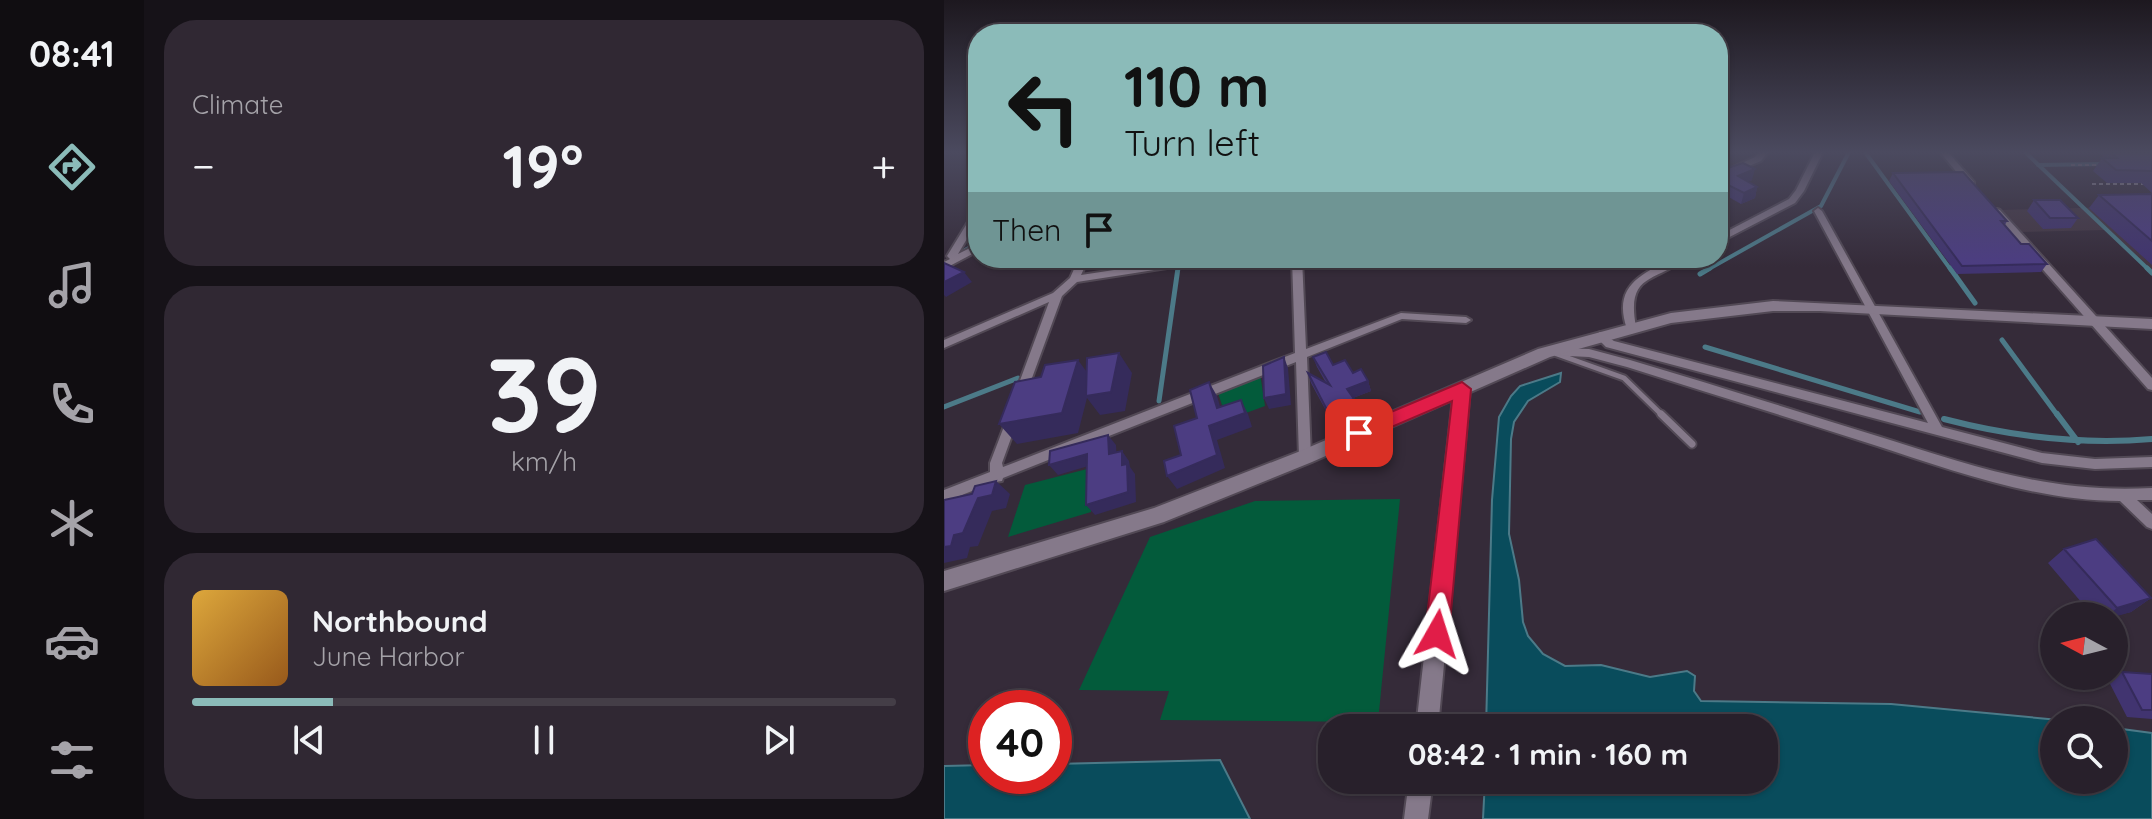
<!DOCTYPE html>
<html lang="en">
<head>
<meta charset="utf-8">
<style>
	:root { --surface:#28202b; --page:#302833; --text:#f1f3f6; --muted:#a5a3a9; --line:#443e47; --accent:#8bbbb9 }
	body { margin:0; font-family:Quicksand,sans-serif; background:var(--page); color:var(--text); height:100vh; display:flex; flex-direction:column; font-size:30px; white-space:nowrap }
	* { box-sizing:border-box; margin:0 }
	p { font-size:26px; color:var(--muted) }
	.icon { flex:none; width:44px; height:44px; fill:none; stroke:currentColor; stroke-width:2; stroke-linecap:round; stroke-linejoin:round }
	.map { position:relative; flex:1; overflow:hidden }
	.drawer { display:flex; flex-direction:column; gap:20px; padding:20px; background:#161218; width:800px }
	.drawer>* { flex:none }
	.top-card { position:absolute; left:24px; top:24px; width:760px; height:244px; border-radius:32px; box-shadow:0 2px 6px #0004,0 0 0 2px var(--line); background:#8bbbb9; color:#111; overflow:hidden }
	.needle { width:52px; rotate:277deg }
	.fabs { position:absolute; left:1096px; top:602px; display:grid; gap:16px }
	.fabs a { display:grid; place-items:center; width:88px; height:88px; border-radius:50%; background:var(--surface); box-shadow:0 2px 6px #0004,0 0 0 2px var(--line); font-size:40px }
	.speed { position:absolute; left:24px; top:690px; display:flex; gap:16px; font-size:40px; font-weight:700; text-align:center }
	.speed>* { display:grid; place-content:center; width:104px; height:104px; border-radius:50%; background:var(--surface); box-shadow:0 2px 6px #0004,0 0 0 2px var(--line); line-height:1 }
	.speed .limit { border:12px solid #d22; background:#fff; color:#111 }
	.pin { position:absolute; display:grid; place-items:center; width:68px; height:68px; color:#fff; margin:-34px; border-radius:16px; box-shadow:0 4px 12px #0006 }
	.me { position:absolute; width:88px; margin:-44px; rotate:6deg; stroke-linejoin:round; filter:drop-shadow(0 0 6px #0008) }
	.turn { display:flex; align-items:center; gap:28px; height:168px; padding:0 24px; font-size:36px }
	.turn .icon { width:104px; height:104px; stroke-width:2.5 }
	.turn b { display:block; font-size:56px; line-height:68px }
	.then { display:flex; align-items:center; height:76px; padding:0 24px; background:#0003; gap:16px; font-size:30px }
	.big { font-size:60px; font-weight:700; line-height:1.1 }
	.drawer .widget { flex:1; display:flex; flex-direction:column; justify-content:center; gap:12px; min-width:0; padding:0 28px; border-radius:32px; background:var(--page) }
	.drawer .dial { align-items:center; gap:0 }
	.dial b { font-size:104px; line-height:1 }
	.song { display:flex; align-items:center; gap:24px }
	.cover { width:96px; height:96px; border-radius:12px; background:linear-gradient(135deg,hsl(40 70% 55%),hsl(30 70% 35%)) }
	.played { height:8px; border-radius:4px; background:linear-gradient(90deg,var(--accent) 20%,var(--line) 20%) }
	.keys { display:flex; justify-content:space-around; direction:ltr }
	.heat { display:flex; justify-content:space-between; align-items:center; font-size:44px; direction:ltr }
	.trip { position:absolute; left:374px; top:714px; width:460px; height:80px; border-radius:32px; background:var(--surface); box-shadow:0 2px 6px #0004,0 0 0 2px var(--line); font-weight:700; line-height:80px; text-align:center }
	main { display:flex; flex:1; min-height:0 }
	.tabs { display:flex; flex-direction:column; width:144px; justify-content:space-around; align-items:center; background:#100d11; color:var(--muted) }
	.tabs .icon { width:56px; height:56px }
	.tabs .current { color:var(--accent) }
	.tabs b { font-size:36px; color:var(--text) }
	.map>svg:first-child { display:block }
</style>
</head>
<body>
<main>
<nav class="tabs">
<b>08:41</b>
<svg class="icon current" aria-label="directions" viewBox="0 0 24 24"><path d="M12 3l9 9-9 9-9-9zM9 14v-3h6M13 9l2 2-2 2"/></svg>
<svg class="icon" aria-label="music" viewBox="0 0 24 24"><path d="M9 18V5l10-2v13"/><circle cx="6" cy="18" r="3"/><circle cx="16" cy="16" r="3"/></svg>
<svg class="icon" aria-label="phone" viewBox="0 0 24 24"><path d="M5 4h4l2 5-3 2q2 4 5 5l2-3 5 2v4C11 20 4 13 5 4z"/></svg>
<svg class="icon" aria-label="climate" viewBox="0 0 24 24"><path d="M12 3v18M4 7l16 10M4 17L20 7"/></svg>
<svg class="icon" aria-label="car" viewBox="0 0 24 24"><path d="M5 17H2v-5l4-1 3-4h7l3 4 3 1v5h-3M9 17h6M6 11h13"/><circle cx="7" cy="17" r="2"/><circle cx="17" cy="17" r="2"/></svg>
<svg class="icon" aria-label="filters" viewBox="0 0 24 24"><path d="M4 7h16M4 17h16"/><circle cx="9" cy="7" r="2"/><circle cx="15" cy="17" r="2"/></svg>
</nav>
<section class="drawer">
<div class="widget"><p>Climate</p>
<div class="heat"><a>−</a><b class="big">19°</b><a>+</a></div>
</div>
<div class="widget dial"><b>39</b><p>km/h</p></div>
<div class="widget">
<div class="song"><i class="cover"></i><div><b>Northbound</b><p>June Harbor</p></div></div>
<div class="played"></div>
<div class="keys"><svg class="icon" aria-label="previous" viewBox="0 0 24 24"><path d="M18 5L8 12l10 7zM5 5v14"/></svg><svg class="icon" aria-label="pause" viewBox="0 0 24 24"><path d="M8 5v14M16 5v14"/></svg><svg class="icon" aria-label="next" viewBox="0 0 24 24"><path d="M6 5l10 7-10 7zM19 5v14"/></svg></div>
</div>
</section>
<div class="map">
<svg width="1208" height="819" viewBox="0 0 1208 819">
	<rect width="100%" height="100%" fill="#352b39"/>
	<path fill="#433642" d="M1208,206V271L1163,230L1077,232L1055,210Z"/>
	<path fill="#035b3b" d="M316,373L321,406L283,420L273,390Z
		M147,468V512L64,537L81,485Z
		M456,499L434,722L216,720L225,691L135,690L206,537L311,501Z"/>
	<path fill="#094c5c" stroke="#4c7a88" stroke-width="2" d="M617,373L616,382L584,401L570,422L567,439L565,534L575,580L579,622L584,636L599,654L621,666L657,665L706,677L743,671L751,676L750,691L757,701L947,704L1115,720H1110V780H1170V728L1208,733V819H539L541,780H820V728H542L548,500L555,417L567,396L576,386Z
		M276,760L306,819H0V766L42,765V776H110V764Z"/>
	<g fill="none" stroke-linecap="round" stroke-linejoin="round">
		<path stroke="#4c7a88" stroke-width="4" d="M921,152L1007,270
			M1081,152L1205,270
			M1094,165L1159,164
			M21,250L34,243
			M763,270L877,206L905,152"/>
		<path stroke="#4c7a88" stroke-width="5" d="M1006,268L1031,303
			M1203,268L1208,273
			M756,274L766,268
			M1058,340L1114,416
			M761,347L976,412
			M215,401L234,268
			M0,407L74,378"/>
		<path stroke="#4c7a88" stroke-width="6" d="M1113,414L1134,442
			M1000,419C1069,437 1137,445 1208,439"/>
		<defs>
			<path id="service-far1" d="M613,354L680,378L719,416"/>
			<path id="service" d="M717,414L748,444"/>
			<path id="minor" d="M816,152H824L817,161L774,179V174L811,157Z
				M871,152H879L860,191L851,203L774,243V236L845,199L852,190Z
				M996,152H1004L1030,182V186H1024Z
				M874,208L878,211L998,427L1098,453L1151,459L1208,457V467L1151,469L1098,463L662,347L651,336L656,332L670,341L984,423L870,211Z
				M34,209V220L14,254L34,244V251L0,269V262L6,259L3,256L30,212Z
				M1053,209L1056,210L1208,378V390L1204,389L1050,214L1049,212Z
				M135,258H145L137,275L249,258H273L268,261L133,282L118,296L81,397H73L71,394L105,302L0,348V340L109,293L126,278Z
				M348,258H358L362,349L457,313L522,317L527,320L522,323L458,319L363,357L367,457L366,461H356L355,457L352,362L59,478L58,481L51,482L0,502V490L46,472V463L64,416H72L74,419L58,463L59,467L351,353Z
				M730,258H743C710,283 682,273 692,327L687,331L683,329C668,286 697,274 730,258Z
				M608,348L645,349L686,360C767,384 849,410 930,435C1026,465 1105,494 1208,488V500H1193L1208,514V529L1203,527L1176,501C1090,501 1008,470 927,444C846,418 765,393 683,367L645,357L604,355L602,352L604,349Z"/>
			<path id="tertiary" d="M518,383L526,389L494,728H472L510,389Z
				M465,780H489L484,819H460Z"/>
			<path id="secondary" d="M829,301L1208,319V329L876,311H829L727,323L606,357L368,462L220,522L0,591V571L210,508L354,452L594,349L727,313Z"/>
		</defs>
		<use href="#service-far1" stroke="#524955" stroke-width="9"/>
		<use href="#service" stroke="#524955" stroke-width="11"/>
		<use href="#minor" stroke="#524955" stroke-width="4"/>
		<use href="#tertiary" stroke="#524955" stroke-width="4"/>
		<use href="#secondary" stroke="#524955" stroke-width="4"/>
		<path stroke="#968e99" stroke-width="2" stroke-dasharray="4 3" stroke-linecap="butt" d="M1127,165H1156
			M1148,184H1208"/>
		<use href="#service-far1" stroke="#85798a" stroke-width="5"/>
		<use href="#service" stroke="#85798a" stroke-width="7"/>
		<use href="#minor" fill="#85798a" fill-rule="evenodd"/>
		<use href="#tertiary" fill="#85798a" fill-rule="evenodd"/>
		<use href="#secondary" fill="#85798a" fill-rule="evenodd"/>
	</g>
	<path fill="#413470" d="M1155,152H1208V193L1197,183H1163L1149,171L1158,158H1161Z
		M774,171L808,180L803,182L813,187L811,198L797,204L774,191Z
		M949,173L1063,221L1061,225L1077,244L1103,264L1097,272L1013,274L945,181Z
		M1208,194V265L1145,208L1155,195Z
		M1090,200L1134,218L1127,228L1099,229L1083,211Z
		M369,357L409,373L424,381L427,391L409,398L413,409L387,420L367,383L364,373L382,383L373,367Z
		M1120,549L1207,598L1187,612L1170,616H1149L1104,563Z
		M1178,672L1208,674V719L1183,717L1164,680Z"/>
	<path fill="#352b5b" d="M811,169L808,180L792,187L794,176Z
		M813,187L811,198L797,204L800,193Z
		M20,272L28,282L2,297L0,295V282Z
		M175,353L188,373L181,411L156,415L143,398L134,433L73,444L55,424L134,360L148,379Z
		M340,357L344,368L347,405L325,409L320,398Z
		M424,381L427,391L406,399L403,389Z
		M265,382L273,396L280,420L297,400L304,414L308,427L273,440L281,468L233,489L223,476L265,426L273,408Z
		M410,399L413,409L387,420L383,410Z
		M164,435L172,445L173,464L165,454Z
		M178,451L185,461L186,467L191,474L192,502L151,515L142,505L178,465Z
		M143,454L151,464L114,475L105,465Z
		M52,481L66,494L62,508L48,511L34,546L26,547L23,558L0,563V547L10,535L34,498Z
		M1207,598L1187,612L1170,617V616H1163L1173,608Z"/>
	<path fill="#4c3d82" stroke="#352b5b" stroke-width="2" d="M1166,152H1208V171L1172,170L1158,158H1173Z
		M799,163L811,169L794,176L813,187L800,193L774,180V171Z
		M1019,172L1063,221H1057L1077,244H1085L1103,264L1018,266L949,173Z
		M1208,194V241L1155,195Z
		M1090,200H1116L1134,218H1106Z
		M0,263L20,272L0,282Z
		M382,352L389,365L401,360L409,373L417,369L424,381L403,389L410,399L383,410L364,373L386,385L369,357Z
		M175,353L167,392L142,396L143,358Z
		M340,357L342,394L320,398L319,366Z
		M134,360L118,413L55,424L71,382L97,377L101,365Z
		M265,382L273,408L297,400L301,413L265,426L273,455L223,476L220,461L237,455L230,426L253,418L246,390Z
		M164,435L165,454L178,451V465L183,464L184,492L142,505L143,454L105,465L106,451Z
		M52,481L48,495L34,498L19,533L10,535L7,546L0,547V500L28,494L31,486Z
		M1152,539L1207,598L1173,608L1120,549Z
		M1178,672L1208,674V710H1198Z"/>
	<linearGradient id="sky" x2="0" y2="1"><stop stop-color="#1d181f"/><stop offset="0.57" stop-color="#4b4a5f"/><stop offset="1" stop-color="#4b4a5f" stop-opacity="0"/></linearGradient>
	<rect width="1208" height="267" fill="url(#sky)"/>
	<path fill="#e11d48" stroke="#92132f" stroke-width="2" d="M518,382L527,389L505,634L501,642L493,645L485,642L481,634L508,401L422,438L415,440L406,433L409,428Z"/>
</svg>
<div class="fabs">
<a><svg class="needle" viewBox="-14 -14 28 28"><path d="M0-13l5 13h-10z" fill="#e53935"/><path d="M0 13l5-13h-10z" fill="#a5a3a9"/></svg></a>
<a><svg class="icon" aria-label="search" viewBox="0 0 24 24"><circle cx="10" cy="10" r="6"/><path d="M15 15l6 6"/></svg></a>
</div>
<div class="speed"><div class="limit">40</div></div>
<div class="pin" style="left:415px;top:433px;background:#d93025"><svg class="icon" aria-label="arrive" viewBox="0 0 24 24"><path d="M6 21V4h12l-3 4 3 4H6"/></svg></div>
<svg class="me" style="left:493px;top:634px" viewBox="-20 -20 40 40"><path d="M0-17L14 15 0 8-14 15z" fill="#e11d48" stroke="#fff" stroke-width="4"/></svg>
<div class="trip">08:42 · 1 min · 160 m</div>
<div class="top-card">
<div class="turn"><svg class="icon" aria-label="left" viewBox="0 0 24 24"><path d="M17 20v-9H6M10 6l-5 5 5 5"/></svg><div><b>110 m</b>Turn left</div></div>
<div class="then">Then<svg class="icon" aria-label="arrive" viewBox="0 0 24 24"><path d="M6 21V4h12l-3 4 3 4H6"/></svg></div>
</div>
</div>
</main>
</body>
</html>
